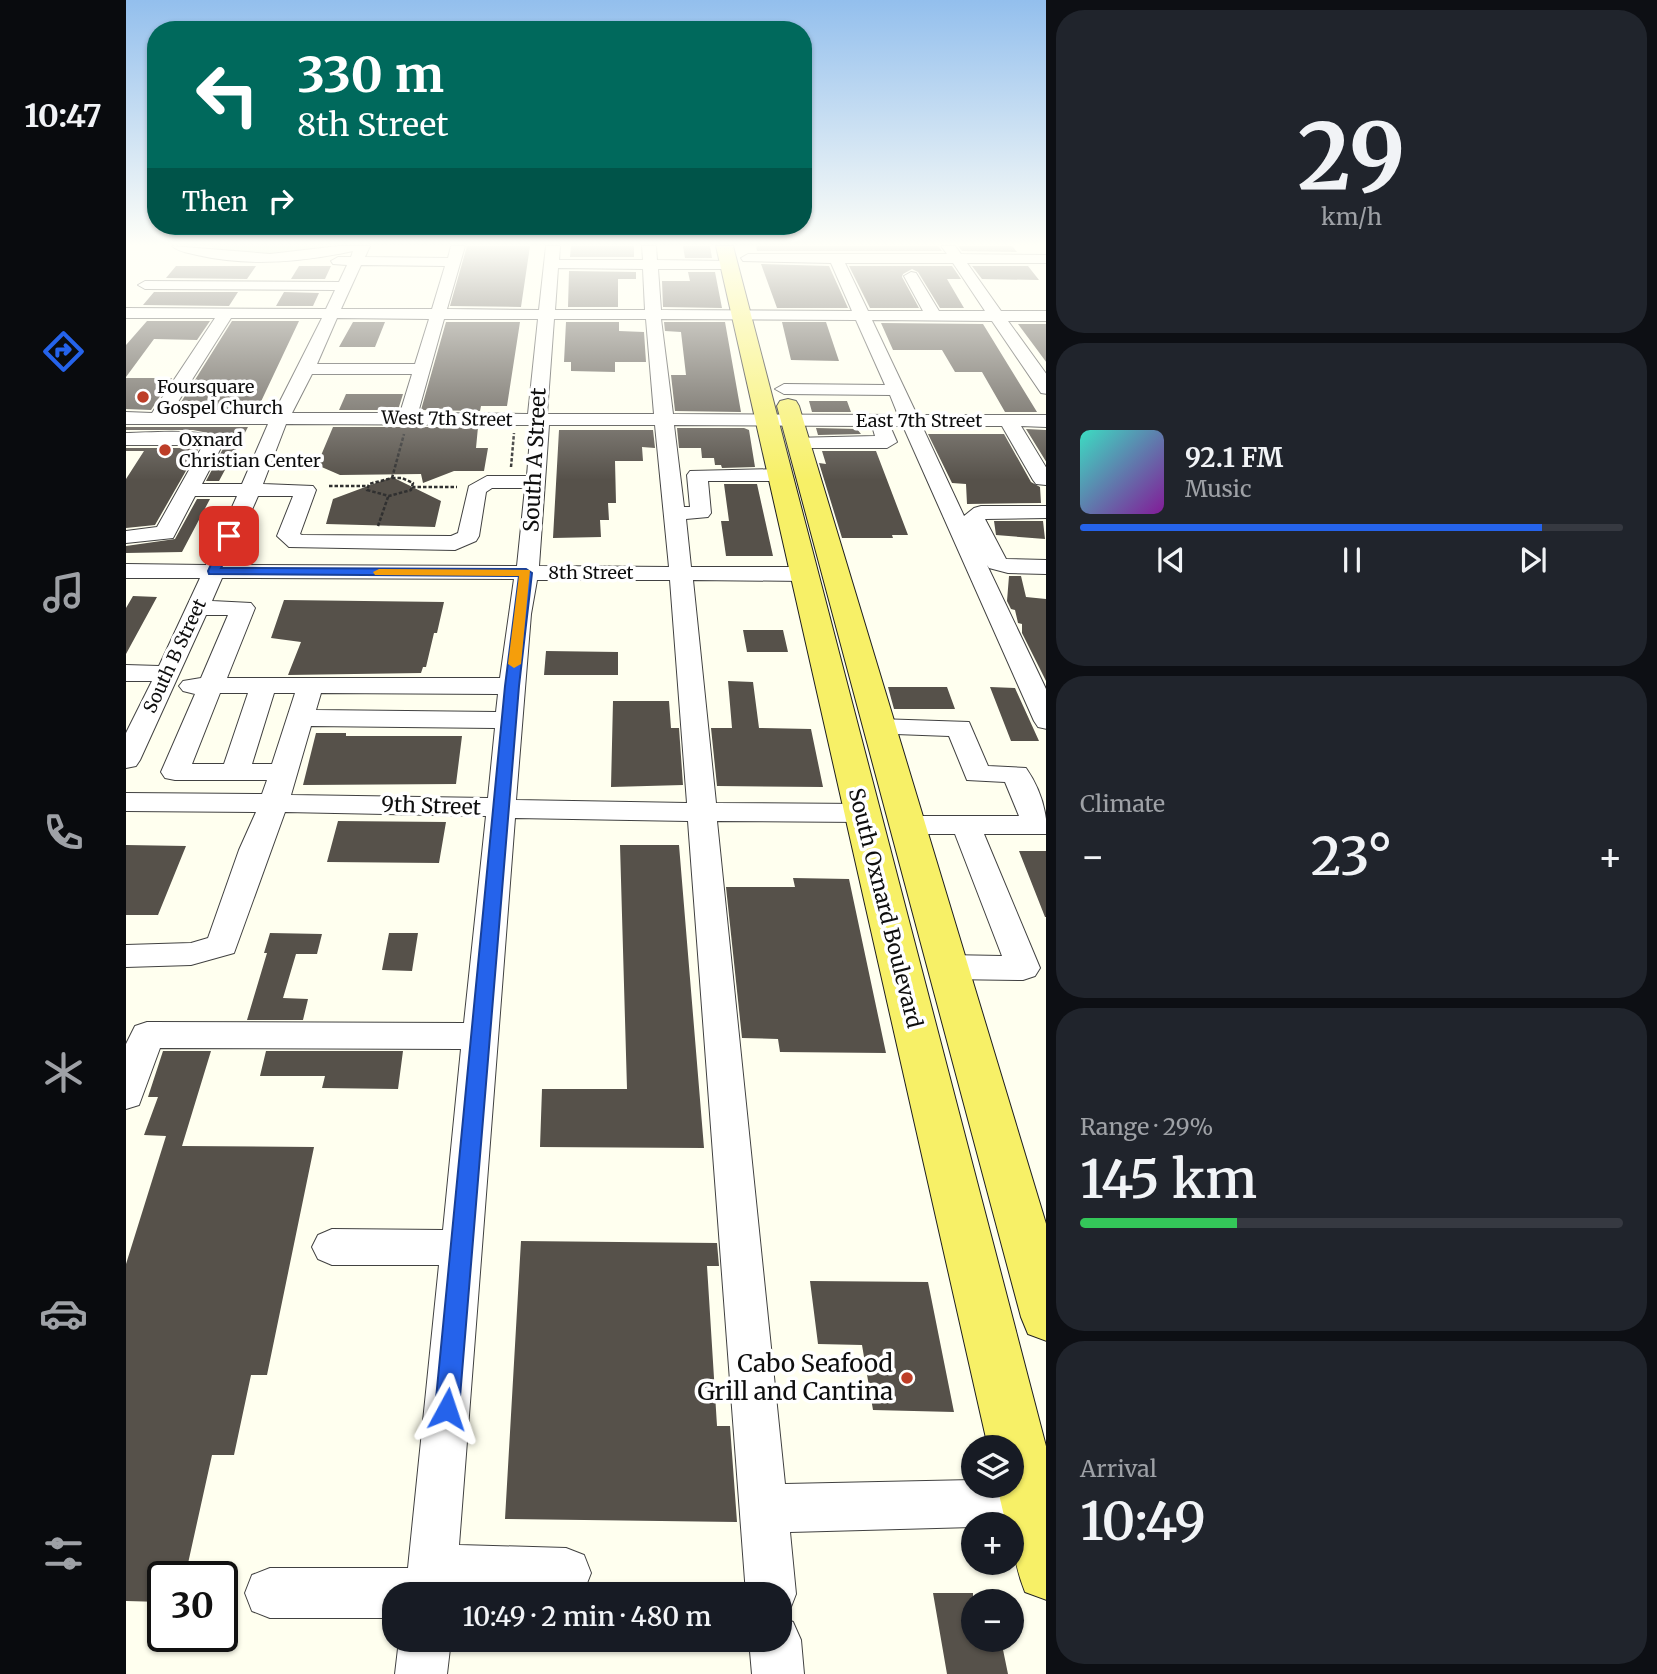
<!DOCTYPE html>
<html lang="en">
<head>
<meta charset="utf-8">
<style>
	:root { --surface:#171b24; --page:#20242c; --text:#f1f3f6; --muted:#9ea1a6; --line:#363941; --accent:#2563eb }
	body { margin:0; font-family:Merriweather,serif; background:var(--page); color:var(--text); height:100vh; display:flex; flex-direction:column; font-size:26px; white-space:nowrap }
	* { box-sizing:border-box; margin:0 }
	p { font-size:23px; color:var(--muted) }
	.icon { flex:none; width:38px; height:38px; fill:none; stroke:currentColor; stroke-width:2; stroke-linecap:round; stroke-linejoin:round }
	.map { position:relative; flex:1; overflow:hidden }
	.details { display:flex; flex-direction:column; gap:10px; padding:10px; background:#0d0f14; width:611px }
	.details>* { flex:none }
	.hud { position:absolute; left:21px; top:21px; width:665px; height:214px; border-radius:28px; box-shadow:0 2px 5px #0004; background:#00695c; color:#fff; overflow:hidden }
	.controls { position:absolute; left:835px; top:1435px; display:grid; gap:14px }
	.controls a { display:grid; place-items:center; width:63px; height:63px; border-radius:50%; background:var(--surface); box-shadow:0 2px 5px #0004; font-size:35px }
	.speed { position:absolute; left:21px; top:1561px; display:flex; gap:14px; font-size:35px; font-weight:700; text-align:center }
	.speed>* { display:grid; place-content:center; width:91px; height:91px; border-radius:50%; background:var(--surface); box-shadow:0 2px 5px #0004; line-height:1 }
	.speed .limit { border:4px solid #111; border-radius:10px; background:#fff; color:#111 }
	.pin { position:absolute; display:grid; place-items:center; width:60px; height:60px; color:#fff; margin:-30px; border-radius:14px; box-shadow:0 4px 10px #0006 }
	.me { position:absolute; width:77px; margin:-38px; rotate:5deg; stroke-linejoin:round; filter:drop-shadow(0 0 5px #0008) }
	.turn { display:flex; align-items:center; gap:24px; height:147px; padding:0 35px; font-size:32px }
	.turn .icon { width:91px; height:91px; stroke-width:2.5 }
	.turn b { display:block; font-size:49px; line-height:60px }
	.then { display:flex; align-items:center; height:66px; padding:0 35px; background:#0003; gap:14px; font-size:26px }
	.big { font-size:52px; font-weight:600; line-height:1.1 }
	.details .card { flex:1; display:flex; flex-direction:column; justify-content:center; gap:10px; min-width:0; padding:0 24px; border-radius:28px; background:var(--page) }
	.details .dial { align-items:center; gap:0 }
	.dial b { font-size:91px; line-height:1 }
	.song { display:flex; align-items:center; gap:21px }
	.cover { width:84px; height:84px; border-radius:10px; background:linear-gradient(135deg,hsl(170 70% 55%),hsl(290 70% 35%)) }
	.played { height:7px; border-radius:4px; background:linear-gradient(90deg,var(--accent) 85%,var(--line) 85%) }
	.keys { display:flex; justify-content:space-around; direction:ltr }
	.heat { display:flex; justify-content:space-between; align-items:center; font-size:38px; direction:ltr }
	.charge { height:10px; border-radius:5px; background:linear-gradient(90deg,#34c759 29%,var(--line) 0) }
	.trip { position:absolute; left:256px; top:1582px; width:410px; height:70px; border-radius:28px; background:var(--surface); box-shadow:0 2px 5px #0004; font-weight:600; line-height:70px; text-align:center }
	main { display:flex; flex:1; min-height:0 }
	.dock { display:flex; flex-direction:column; width:126px; justify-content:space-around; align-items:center; background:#090b0e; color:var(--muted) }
	.dock .icon { width:49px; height:49px }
	.dock .selected { color:var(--accent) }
	.dock b { font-size:32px; color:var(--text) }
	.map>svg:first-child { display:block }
</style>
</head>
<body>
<main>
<nav class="dock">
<b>10:47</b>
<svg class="icon selected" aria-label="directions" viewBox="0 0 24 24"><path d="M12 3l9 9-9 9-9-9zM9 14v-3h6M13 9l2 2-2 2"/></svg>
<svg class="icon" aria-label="music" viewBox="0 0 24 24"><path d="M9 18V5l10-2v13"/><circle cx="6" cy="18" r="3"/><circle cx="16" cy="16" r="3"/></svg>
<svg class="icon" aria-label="phone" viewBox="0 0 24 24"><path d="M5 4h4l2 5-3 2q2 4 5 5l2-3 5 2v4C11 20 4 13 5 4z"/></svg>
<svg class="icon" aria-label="climate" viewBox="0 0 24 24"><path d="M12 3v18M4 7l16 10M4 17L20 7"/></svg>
<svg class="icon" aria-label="car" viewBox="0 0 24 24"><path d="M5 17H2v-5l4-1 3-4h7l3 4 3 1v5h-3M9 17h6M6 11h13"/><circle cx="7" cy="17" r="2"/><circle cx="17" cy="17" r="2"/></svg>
<svg class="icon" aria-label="filters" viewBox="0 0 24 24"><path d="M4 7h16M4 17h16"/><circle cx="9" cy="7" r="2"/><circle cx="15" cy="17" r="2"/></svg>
</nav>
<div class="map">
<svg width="921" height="1674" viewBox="0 0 921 1674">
	<rect width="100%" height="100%" fill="#ffffef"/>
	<path fill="#c8e9b9" d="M83,246H206C169,256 120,260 83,246Z"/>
	<path fill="#56514a" d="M341,246H404L395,307L324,306Z
		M445,246H508V257H444Z
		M557,246H584L586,258H559Z
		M630,246H812L816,251H631Z
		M832,246H886L891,252L836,251Z
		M635,264L703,266L722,308H651Z
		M50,266H130L121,279L40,278Z
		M173,266H205L199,279H165Z
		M723,266H826L835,279H821L838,308H814L792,272L786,269L777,274L776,277L793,308H744Z
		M846,266H902L913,280L856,279Z
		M443,271L510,272V279H492V307H442Z
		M562,272H589L596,308L537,307L536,281H564Z
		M28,292H112L103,306L17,305Z
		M158,292L193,293L187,306H150Z
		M21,321H84L71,340L28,339L0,377V345Z
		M106,321H173L131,410H50Z
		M227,322H259L249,347H213Z
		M320,322H394L381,406H355L354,411L295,410Z
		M440,322H493V331L518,332L520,362H489V372L445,371V362H438Z
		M538,322H599L615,412L549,411L545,375H560L555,332L539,331Z
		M656,322H700L713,361L665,360Z
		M755,323L857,324L911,412H879L856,372H829L816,350H767Z
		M892,324H921V363Z
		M0,378H46L25,410L0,409Z
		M220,394H277L272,410H213Z
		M683,401H721L725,412H686Z
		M0,427H122L93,481H80L100,443L92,435L67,430H0Z
		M207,427H352L350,448H362L358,471H328L297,483L295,474L214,475L191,465Z
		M551,428H618L623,430L629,467L596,468L595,465H589L588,458H576L575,448H553Z
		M690,428L731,429L735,434L692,435Z
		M900,429L921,430V463Z
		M433,430H527L529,448L516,447L517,461H489L490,503H482L483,520H474L475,537L427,538Z
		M802,434H878L905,482L914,487L915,503L841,504L840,484L826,483Z
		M0,448H73L29,525L0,528V479L18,451H0Z
		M696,451H750L782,535H766L767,538H716L693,463L700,464Z
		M266,477L315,501L309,527L200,524L207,499Z
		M598,484H631L647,556H600L595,521H603Z
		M71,499H84L56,552L0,553V546L49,539Z
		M868,521H917L919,539L870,535Z
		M883,576H895L900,597L921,599V683L896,633V624L892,623L889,610L885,609L881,601Z
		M7,596L31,597L0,654V608Z
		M158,600L318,602L311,633H308L300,667H297L295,673L162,675L175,642L145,638Z
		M617,630H657L662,652H621Z
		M420,651L492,652V675H418Z
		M602,681L627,682L633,728L685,729L697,787L591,786L585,728H606Z
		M762,687H821L829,709H768Z
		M864,687L889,688L913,741H885Z
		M487,701H543L545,728H553L557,785L485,787Z
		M190,733H220V736H336L330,784L177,785Z
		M212,821L320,822L313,863L201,862Z
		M0,845L60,846L32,915H0Z
		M494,845H553L578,1148L414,1147L416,1089H501Z
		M893,851H921V917H919Z
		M667,878L723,879L760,1053L654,1052L652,1039L616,1038L600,887H669Z
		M144,933L196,934L191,954H170L157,998L182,999L177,1020H121L141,953H138Z
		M263,933H292L286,971L256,970Z
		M37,1051H85L56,1146L188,1147L141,1375H125L108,1455H86L59,1577H37V1602L0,1601V1264L40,1136L18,1135L32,1097H22Z
		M140,1051H277L272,1089L196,1088L199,1076H134Z
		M395,1241L591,1243L593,1266H581L591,1426H604L611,1522L379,1519Z
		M684,1281L802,1282L828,1412L747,1410L736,1345L692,1344Z
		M807,1593H847V1640H875L882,1674H821Z"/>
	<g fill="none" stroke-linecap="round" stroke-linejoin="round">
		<defs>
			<path id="minor" d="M46,246L144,254L213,246H244L239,257L322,258L325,246H339L321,309L413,310L420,246H434L433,260H517L516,246H530L531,260L603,261L610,265L603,269H532L535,310L726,311L705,263L617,261L615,258L622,254H821L815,246H829L835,254L921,255V263H841L875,311H921V321H882L921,375V394L915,393L866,321L746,320L791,415H921V427L895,426L921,469V485L910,484L907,480L876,426H796L838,516L848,508L855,506H921V518L859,519L880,559L921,560V574L882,573L863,568L861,565L921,691V729L912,727L908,721L777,426H764L771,442L761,448H673L666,446L663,442L666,438L749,436L746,426L548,425L558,507H564L561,475L564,471L655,469L662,471L665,475L662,479L655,481H582L585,513L582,517L560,519L565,567H678L686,569L689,574L686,579L678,581L567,580L590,803L736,804L746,807L751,813L746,819L736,822L591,821L659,1484L847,1480V1486H886V1479L904,1478L921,1485V1519L904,1526L847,1524V1527L664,1532L670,1594L663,1612L653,1616L667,1622L675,1640L678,1674H626L623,1640H653V1594H620L562,821L389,818L333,1545L440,1548L458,1555L465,1573L458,1591L449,1594H268V1618H144L126,1611L119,1593L126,1575L144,1568H282L313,1265H206L192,1259L186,1247L192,1235L206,1229L317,1230L335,1049L34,1048L13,1105L0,1109V1044L9,1026L21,1022L338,1023L360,816L159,812L108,953L65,965L0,967V945L65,943L82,938L113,850L130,812L0,811V793L136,794L141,780H49L39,778L35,772L69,694L57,691L53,686L57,681L75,678L102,615H80L14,760L10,766L0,768V733L26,681H0V665L33,666L74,578H0V564L80,565L111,496H69L47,538L0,543V531L31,527L77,445H0V433C21,433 85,427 98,442L76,484H116L142,424H0V412L26,413L89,318H0V308L200,309L209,290L19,289L12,285L19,281L213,282L221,265L207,264L205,261L212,257H225L227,251C176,262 123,267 71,255C63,253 53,252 46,246ZM719,263H827L859,311H813L790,273L785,272L778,276L797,311H742ZM235,265L319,266L306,309H215ZM432,268L517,269L519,310H429ZM105,318H196L148,413H45ZM211,318L303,319L289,364H191ZM318,319H412L402,414L292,413ZM428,319H520L528,414H421ZM535,319L730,320L759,385L658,384L649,389L658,394L764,395L772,415L547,414ZM186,374H286L274,413H166ZM160,424L405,425L401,476H361L343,486L332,533L325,536L176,535L174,534L190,490L187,486L137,484ZM423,425H529L543,567L413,566ZM366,488H399L391,566L102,565L132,496H167L151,536L163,547L329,550L350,541L353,536L360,492ZM96,578L388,579L374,678H101L129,608L125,603L86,601ZM411,580H544L561,803L390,800L405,614ZM94,693H122L98,764H66ZM148,693H169L146,764H126ZM195,693L372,694L370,712L190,710ZM185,726L369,728L362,798L165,795Z
				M752,719L843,722L862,766L900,768C914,788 921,811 921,834H858L914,968L909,976L897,980L821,979L809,975L804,967L809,959L821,955L876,956L829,834H780L770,831L765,825L770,819L780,816H893L879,782L841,780L823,736L743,733L739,727L743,721Z
				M273,1640H325L321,1674H269Z"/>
			<path id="major" d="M590,246H607L921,1450V1600L899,1592C890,1569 886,1549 886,1524H880L871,1486H886V1447H862Z
				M662,399L670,401L673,406L921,1227V1341L902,1334L895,1317L651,406L654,401Z"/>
		</defs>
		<use href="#minor" stroke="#414141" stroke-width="2"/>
		<use href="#major" stroke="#1f1f1f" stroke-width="2"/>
		<path stroke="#303030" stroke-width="2.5" stroke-dasharray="3.5 2" stroke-linecap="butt" d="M385,467L388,433
			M266,478H276L287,483L285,490L263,496L241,490L243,484Z
			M266,478L278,434
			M203,486H242
			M286,487H331
			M252,526L262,497"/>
		<use href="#minor" fill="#fff" fill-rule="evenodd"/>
		<use href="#major" fill="#f7f067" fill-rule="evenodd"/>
	</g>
	<linearGradient id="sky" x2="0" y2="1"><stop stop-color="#93bfed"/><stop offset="0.51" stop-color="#fffff8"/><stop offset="1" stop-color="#fffff8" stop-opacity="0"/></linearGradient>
	<rect width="921" height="480" fill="url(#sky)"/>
	<path fill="#2563eb" stroke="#184099" stroke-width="2" d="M103,533L109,536L95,568L400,569L406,573L393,686L333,1409L330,1417L321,1421L312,1417L309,1409L379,686L393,576L83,574L82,571L98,536Z"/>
	<path fill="#f59e0b" d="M253,569L404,570L395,664L388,668L382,664L393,576L249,575L247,572Z"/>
	<g fill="#bd3d27" stroke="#fff" stroke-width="2.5">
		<circle cx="17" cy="397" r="7"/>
		<circle cx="39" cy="450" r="7"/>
		<circle cx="781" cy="1378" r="7"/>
	</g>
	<g text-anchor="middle" stroke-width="7" stroke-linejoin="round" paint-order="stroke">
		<g font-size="18" fill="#0e0e0e" stroke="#fff" text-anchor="start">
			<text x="31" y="393">Foursquare<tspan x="31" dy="21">Gospel Church</tspan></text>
			<text x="53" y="446">Oxnard<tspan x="53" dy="21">Christian Center</tspan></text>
		</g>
		<g font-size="18" fill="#0e0e0e" stroke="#fff">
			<text transform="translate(321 419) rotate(1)" y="6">West 7th Street</text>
			<text x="793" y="427">East 7th Street</text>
			<text x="465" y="579">8th Street</text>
			<text transform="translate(49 656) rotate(-65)" y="6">South B Street</text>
		</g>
		<g font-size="21" fill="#0e0e0e" stroke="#fff">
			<text transform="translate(409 460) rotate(-87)" y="7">South A Street</text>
			<text transform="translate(305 806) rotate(2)" y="7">9th Street</text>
			<text transform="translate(759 908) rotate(76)" y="7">South Oxnard Boulevard</text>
		</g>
		<g font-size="24" fill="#0e0e0e" stroke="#fff" text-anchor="end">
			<text x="767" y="1372">Cabo Seafood<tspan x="767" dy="28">Grill and Cantina</tspan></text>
		</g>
	</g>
</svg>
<div class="controls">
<a><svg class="icon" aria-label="layers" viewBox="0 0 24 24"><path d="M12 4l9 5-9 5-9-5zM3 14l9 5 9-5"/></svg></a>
<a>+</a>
<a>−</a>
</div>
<div class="speed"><div class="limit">30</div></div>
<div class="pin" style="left:103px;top:536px;background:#d93025"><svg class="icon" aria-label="arrive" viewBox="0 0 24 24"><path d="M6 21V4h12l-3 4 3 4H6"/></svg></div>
<svg class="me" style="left:321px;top:1409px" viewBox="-20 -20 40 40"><path d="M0-17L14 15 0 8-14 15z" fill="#2563eb" stroke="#fff" stroke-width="4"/></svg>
<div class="trip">10:49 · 2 min · 480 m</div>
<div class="hud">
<div class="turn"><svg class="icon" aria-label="left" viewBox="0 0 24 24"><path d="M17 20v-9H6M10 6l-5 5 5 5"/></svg><div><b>330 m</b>8th Street</div></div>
<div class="then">Then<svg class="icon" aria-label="right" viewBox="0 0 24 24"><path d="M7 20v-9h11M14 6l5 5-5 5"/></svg></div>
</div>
</div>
<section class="details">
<div class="card dial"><b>29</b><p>km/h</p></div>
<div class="card">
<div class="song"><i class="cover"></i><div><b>92.1 FM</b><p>Music</p></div></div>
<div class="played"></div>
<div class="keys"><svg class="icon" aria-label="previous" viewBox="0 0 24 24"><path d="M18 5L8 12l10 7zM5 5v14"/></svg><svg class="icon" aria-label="pause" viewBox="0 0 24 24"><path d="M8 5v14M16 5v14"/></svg><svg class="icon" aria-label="next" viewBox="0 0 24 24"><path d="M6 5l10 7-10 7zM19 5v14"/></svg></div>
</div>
<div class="card"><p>Climate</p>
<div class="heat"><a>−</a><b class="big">23°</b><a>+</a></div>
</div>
<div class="card"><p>Range · 29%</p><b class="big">145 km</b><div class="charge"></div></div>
<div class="card"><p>Arrival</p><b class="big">10:49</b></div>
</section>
</main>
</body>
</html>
